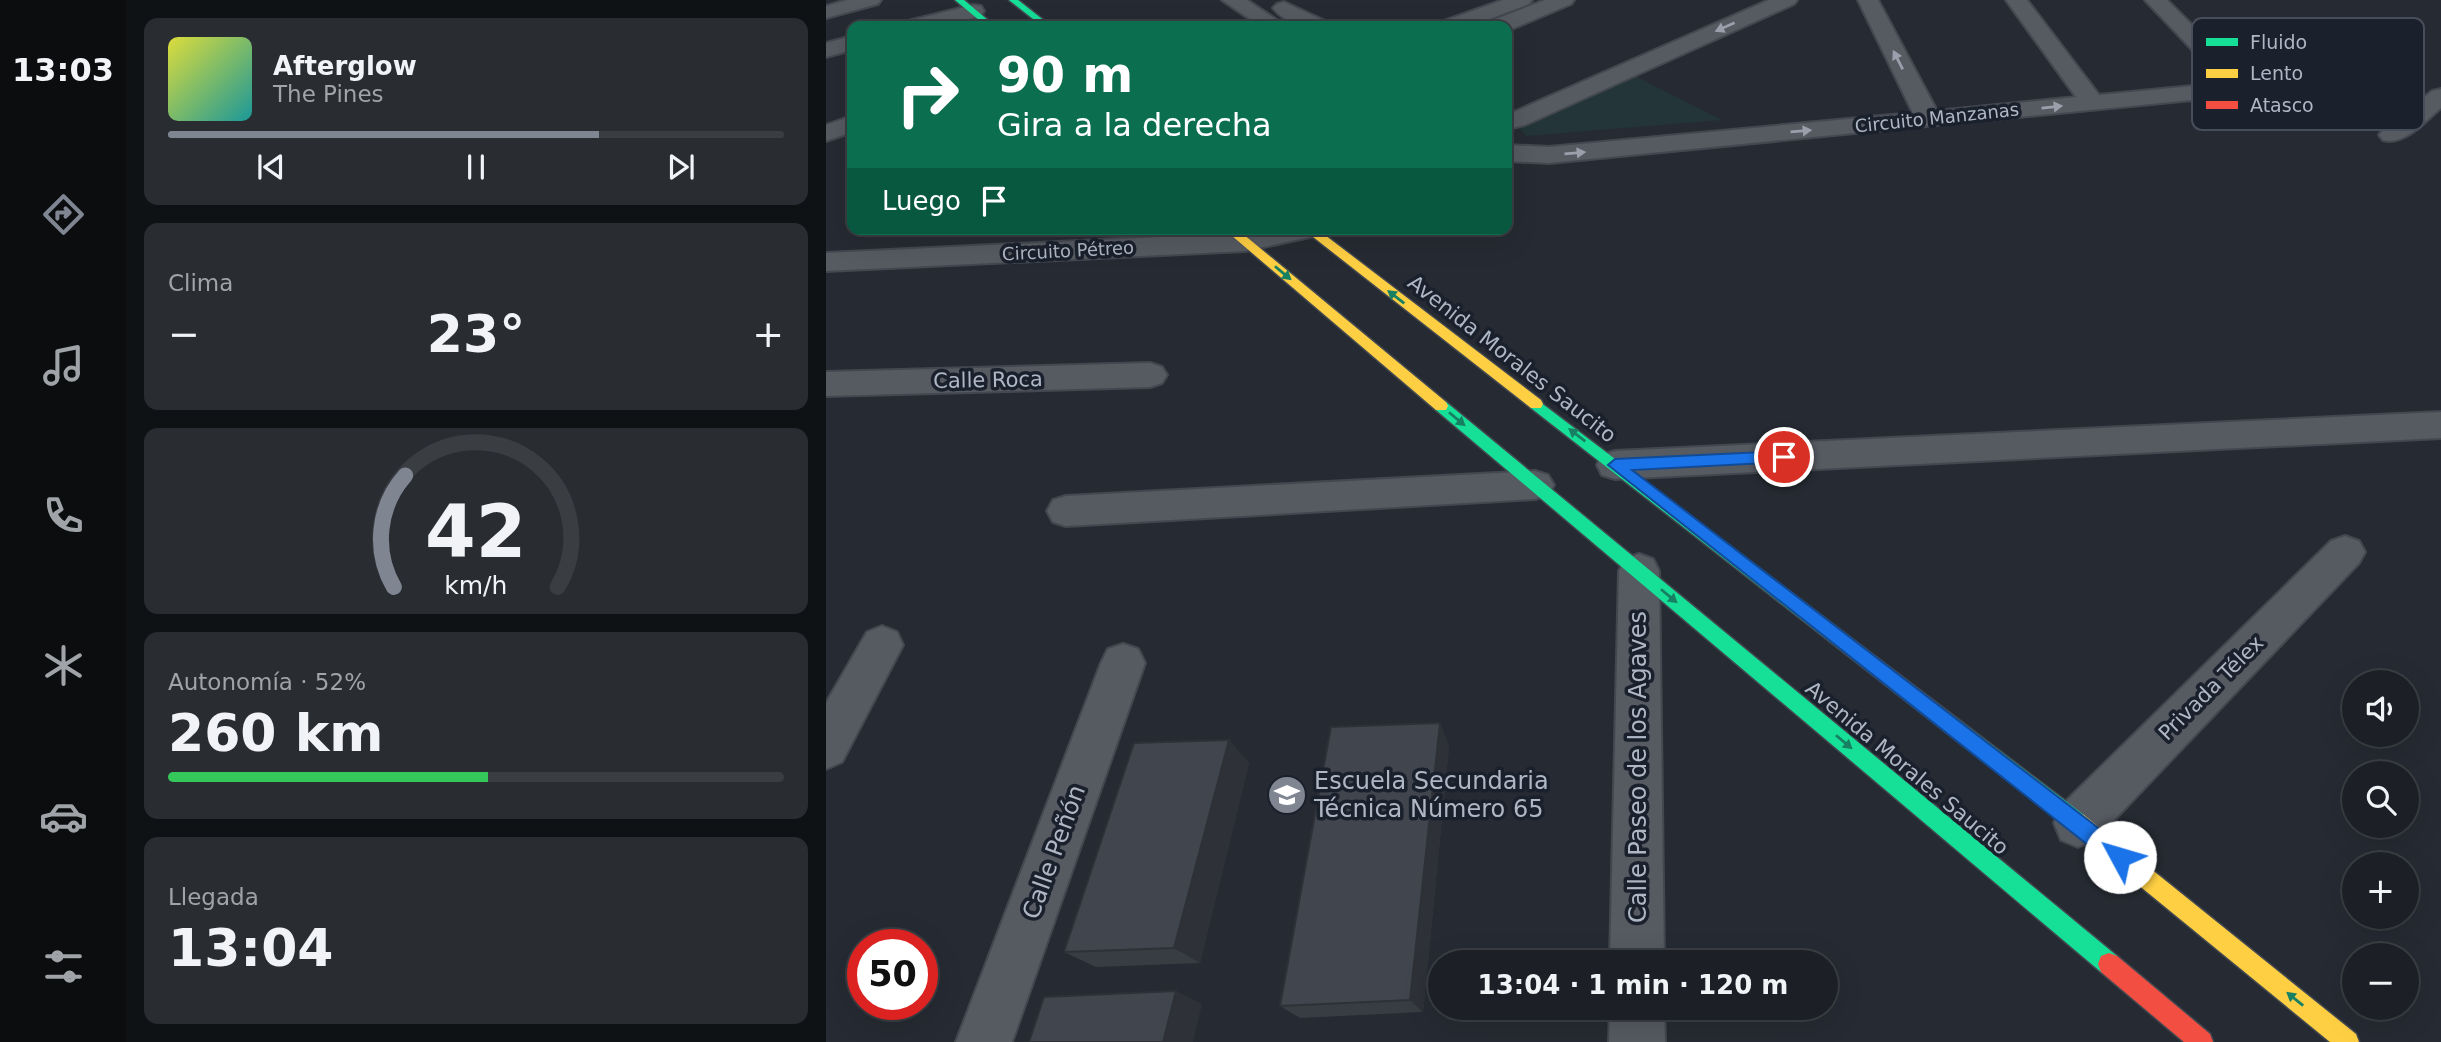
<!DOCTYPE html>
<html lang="es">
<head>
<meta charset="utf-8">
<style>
	:root { --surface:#1c2026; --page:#292d32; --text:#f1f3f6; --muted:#a0a3a7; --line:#3a3e43; --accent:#7f8692 }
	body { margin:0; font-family:"DejaVu Sans",sans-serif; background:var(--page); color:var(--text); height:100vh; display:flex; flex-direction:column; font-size:26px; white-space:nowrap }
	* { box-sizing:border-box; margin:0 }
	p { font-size:23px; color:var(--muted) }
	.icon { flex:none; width:38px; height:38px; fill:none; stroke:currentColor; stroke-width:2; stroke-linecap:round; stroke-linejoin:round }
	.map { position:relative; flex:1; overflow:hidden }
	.side { display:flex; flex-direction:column; gap:18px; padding:18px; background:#0f1215; width:700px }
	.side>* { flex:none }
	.hud { position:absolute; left:21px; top:21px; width:665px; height:214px; border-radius:14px; box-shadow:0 7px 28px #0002,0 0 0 2px var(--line); background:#0b6e4f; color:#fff; overflow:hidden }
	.tools { position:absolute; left:1516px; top:670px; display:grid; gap:14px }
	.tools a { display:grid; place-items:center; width:77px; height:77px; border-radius:50%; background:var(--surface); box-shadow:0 7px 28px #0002,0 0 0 2px var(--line); font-size:35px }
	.speed { position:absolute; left:21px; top:929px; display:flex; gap:14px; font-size:35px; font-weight:700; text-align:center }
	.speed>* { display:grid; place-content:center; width:91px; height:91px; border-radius:50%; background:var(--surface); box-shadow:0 7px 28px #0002,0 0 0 2px var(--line); line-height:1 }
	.speed .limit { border:10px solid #d22; background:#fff; color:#111 }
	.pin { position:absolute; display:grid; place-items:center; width:60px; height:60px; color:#fff; margin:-30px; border:4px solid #fff; border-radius:50%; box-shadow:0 2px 7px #0007 }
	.me { position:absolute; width:77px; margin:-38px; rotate:309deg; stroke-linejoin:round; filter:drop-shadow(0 0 5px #0008) }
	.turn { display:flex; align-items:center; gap:24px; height:147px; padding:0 35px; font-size:32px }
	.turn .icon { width:91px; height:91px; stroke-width:2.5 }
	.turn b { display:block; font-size:49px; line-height:60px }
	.then { display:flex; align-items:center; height:66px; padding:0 35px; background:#0003; gap:14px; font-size:26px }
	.big { font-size:52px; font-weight:700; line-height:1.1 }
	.side .tile { flex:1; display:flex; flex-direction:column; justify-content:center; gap:10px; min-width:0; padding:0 24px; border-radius:14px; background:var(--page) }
	.side .dial { align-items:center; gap:0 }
	.dial svg { height:182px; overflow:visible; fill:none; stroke:var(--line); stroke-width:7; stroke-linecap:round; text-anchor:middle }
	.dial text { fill:var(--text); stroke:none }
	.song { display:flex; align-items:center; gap:21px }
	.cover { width:84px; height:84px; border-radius:10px; background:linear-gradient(135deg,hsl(60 70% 55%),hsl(180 70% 35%)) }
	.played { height:7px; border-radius:4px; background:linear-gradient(90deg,var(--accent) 70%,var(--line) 70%) }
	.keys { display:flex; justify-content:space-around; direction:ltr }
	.heat { display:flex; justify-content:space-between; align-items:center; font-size:38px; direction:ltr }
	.charge { height:10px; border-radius:5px; background:linear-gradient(90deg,#34c759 52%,var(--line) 0) }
	.trip { position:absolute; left:602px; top:950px; width:410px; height:70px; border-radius:35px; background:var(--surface); box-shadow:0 7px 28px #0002,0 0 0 2px var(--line); font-weight:700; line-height:70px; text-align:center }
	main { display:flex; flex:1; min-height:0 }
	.tab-bar { display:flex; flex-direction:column; width:126px; justify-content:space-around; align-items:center; background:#0b0d0f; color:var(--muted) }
	.tab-bar .icon { width:49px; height:49px }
	.tab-bar .active { color:var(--accent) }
	.tab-bar b { font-size:32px; color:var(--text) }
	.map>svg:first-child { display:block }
</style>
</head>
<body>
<main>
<nav class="tab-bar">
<b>13:03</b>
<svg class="icon active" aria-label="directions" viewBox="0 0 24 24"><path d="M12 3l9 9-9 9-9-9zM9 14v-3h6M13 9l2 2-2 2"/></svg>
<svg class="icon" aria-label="music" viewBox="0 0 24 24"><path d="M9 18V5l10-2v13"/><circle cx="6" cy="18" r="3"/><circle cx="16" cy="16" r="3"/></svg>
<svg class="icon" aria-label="phone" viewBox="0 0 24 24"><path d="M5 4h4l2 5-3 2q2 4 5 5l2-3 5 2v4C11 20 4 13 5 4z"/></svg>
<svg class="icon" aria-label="climate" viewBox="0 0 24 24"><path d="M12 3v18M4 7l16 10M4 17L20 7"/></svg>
<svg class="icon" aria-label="car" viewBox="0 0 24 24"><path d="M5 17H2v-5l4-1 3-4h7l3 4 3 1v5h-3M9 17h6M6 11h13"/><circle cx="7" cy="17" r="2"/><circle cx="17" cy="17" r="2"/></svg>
<svg class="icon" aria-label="filters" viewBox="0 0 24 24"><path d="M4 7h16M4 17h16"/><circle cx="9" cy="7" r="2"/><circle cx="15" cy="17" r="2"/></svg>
</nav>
<section class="side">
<div class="tile">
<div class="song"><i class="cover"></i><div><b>Afterglow</b><p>The Pines</p></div></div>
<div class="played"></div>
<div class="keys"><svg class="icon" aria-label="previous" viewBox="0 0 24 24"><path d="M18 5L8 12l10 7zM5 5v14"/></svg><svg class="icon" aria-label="pause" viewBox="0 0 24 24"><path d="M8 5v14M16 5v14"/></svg><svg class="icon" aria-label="next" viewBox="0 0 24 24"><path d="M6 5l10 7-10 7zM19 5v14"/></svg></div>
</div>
<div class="tile"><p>Clima</p>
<div class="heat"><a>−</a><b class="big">23°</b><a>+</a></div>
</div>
<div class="tile dial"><svg viewBox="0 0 100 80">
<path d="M14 69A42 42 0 1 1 86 69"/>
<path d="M14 69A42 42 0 0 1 19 20" stroke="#7f8692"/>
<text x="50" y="56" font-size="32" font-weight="700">42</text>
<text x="50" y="72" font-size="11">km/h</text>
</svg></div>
<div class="tile"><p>Autonomía · 52%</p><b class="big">260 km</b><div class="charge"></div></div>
<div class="tile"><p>Llegada</p><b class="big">13:04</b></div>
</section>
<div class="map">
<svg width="1615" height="1042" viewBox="0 0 1615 1042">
	<rect width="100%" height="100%" fill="#262b33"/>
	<path fill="#233538" d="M807,75L896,120L700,136L692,126Z"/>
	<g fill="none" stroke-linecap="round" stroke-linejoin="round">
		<defs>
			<path id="street" d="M21,0H55L52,4L0,18V6Z
				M396,0H421L460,26H434Z
				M677,0H706L703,4L645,26H615L618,21Z
				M719,0H748L745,4L681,31V26H662L665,21Z
				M943,0H971L968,4L699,125L681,129V115Z
				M1032,0H1052L1111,111L1250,97L1180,0H1201L1273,95L1398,83L1319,0H1341L1429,88L1425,93L1417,95L723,163L681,161V145L723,147L1087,113Z
				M458,2L499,21L502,26C482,27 460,25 447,8L451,4Z
				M147,5L155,6L158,11L155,16L114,26H79L82,21Z
				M26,36V50L0,57V43Z
				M1615,89V108C1599,121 1579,146 1557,140L1553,135L1557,130L1606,91Z
				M26,116V132L0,141V125Z
				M439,229H497L493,235L419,251L0,271V253L419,233Z
				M324,363L336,367L341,375L336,383L324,387L0,396V372Z
				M1615,412V438L789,479L776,475L771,465L776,455L789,451Z
				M709,471L722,475L728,485L722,495L709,499L240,526L227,522L221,511L227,500L240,496Z
				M1519,536L1533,541L1539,552L1533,563L1269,840L1252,847L1235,840L1228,823L1235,806L1505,541Z
				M813,554L827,559L833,571L838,962H784L793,571L799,559Z
				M56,626L71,632L77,645L16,762L0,769V703L41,632Z
				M297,644L312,649L319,663L186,1042H130L275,663L282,649Z
				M784,1008H838L839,1042H783Z"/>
			<path id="fast" d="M129,0H138L169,26H160Z
				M183,0H192L225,26H216Z
				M710,399L1258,815L1261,822L1258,829L1251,832L1244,829L705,408L703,404Z
				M615,401L620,402L1291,956L1294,964L1291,972L1283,975L1275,972L610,410L608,406Z"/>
			<path id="slow" d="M398,229H411L620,402L622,406L620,410H610Z
				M477,229H491L715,400L717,404L715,408H705Z
				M1251,812L1258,815L1530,1034L1533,1042H1504L1244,829L1241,822L1244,815Z"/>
			<path id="jam" d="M1283,953L1291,956L1384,1034L1387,1042H1358L1275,972L1272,964L1275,956Z"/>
		</defs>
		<use href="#street" stroke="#434850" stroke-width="4"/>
		<use href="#fast" stroke="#434850" stroke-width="3"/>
		<use href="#slow" stroke="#434850" stroke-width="3"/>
		<use href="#jam" stroke="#434850" stroke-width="3"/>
		<use href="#street" fill="#565a61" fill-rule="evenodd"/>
		<use href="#fast" fill="#16e098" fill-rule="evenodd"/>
		<use href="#slow" fill="#ffcf43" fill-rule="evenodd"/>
		<use href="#jam" fill="#f24e42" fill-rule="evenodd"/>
	</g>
	<path fill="#383c43" d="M614,723L623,747L597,1012L474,1018L454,1006Z
		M403,740L423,763L374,963L270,967L238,952Z"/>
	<path fill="#2e3137" d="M614,723L623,747L597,1012L584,1000Z
		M403,740L423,763L374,963L348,948Z
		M350,991L376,1004L367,1042H337Z"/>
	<path fill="#41464e" stroke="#2e3137" stroke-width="2" d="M614,723L584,1000L454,1006L505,727Z
		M403,740L348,948L238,952L308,743Z
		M350,991L337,1042H203L218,997Z"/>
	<defs><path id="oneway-solid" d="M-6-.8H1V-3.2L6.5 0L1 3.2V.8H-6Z" transform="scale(1.75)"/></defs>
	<g fill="#99a0ac">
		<use href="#oneway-solid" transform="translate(899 27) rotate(156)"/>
		<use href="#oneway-solid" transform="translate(1072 60) rotate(-117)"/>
		<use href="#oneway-solid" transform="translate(1226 107) rotate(-6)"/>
		<use href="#oneway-solid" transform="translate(975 131) rotate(-5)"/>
		<use href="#oneway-solid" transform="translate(749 153) rotate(-5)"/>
	</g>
	<g fill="#188062">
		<use href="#oneway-solid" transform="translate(457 273) rotate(40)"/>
		<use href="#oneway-solid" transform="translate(570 297) rotate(-142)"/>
		<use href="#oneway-solid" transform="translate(631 419) rotate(40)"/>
		<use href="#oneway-solid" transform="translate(751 435) rotate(-142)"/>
		<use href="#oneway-solid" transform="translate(843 596) rotate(40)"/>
		<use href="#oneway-solid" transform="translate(1018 742) rotate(40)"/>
		<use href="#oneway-solid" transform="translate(1469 999) rotate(-141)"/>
	</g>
	<path fill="#1a73e8" stroke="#114b97" stroke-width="2" d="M958,451L966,457L958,462L806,470L1301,850L1304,857L1301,864L1294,867L1286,864L782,465L789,459Z"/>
	<defs>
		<symbol id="school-disc" viewBox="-11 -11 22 22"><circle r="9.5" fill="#7f8692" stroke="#1a212d"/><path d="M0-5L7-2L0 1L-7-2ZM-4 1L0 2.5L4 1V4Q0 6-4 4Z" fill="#fff"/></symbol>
	</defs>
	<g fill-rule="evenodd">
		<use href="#school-disc" x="439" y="773" width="44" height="44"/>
	</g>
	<g text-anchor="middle" stroke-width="7" stroke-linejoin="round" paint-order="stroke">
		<g font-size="18" fill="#afb7c5" stroke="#1a212d">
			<text transform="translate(1111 118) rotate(-6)" y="6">Circuito Manzanas</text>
			<text transform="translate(242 251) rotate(-3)" y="6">Circuito Pétreo</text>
		</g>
		<g font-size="21" fill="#afb7c5" stroke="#1a212d">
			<text transform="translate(686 359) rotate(38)" y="7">Avenida Morales Saucito</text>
			<text transform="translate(162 380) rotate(-1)" y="7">Calle Roca</text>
			<text transform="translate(1385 688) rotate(-45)" y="7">Privada Télex</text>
			<text transform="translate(1081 768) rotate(40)" y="7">Avenida Morales Saucito</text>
		</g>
		<g font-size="24" fill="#afb7c5" stroke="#1a212d">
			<text transform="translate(812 767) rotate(-90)" y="8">Calle Paseo de los Agaves</text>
			<text transform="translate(228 852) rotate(-70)" y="8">Calle Peñón</text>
		</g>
		<g font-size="24" fill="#afb7c5" stroke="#1a212d" text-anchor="start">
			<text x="488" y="789">Escuela Secundaria<tspan x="488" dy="28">Técnica Número 65</tspan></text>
		</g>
	</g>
	<rect x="1366" y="18" width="232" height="112" rx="10" fill="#1a212d" stroke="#474e5b" stroke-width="2"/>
	<rect x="1380" y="38" width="32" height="8" fill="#16e098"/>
	<rect x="1380" y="69" width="32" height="9" fill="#ffcf43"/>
	<rect x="1380" y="101" width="32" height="8" fill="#f24e42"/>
	<g font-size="19" fill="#afb7c5">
		<text x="1424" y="49">Fluido</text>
		<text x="1424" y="80">Lento</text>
		<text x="1424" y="112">Atasco</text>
	</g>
</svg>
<div class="tools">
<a><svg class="icon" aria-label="sound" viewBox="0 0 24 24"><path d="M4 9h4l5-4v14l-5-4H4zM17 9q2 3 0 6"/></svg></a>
<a><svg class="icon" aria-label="search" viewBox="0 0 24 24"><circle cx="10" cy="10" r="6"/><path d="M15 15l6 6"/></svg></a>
<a>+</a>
<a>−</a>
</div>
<div class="speed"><div class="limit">50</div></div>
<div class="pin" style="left:958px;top:457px;background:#d93025"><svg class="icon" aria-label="arrive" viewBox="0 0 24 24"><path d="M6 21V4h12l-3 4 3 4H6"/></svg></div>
<svg class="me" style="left:1294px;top:857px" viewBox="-20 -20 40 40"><circle r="19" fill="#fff"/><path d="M0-13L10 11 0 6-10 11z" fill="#1a73e8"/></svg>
<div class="trip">13:04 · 1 min · 120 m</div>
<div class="hud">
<div class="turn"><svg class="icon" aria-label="right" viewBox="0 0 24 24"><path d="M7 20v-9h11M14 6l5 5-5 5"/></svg><div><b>90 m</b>Gira a la derecha</div></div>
<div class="then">Luego<svg class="icon" aria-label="arrive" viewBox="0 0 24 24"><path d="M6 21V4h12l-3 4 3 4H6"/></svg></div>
</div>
</div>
</main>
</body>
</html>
